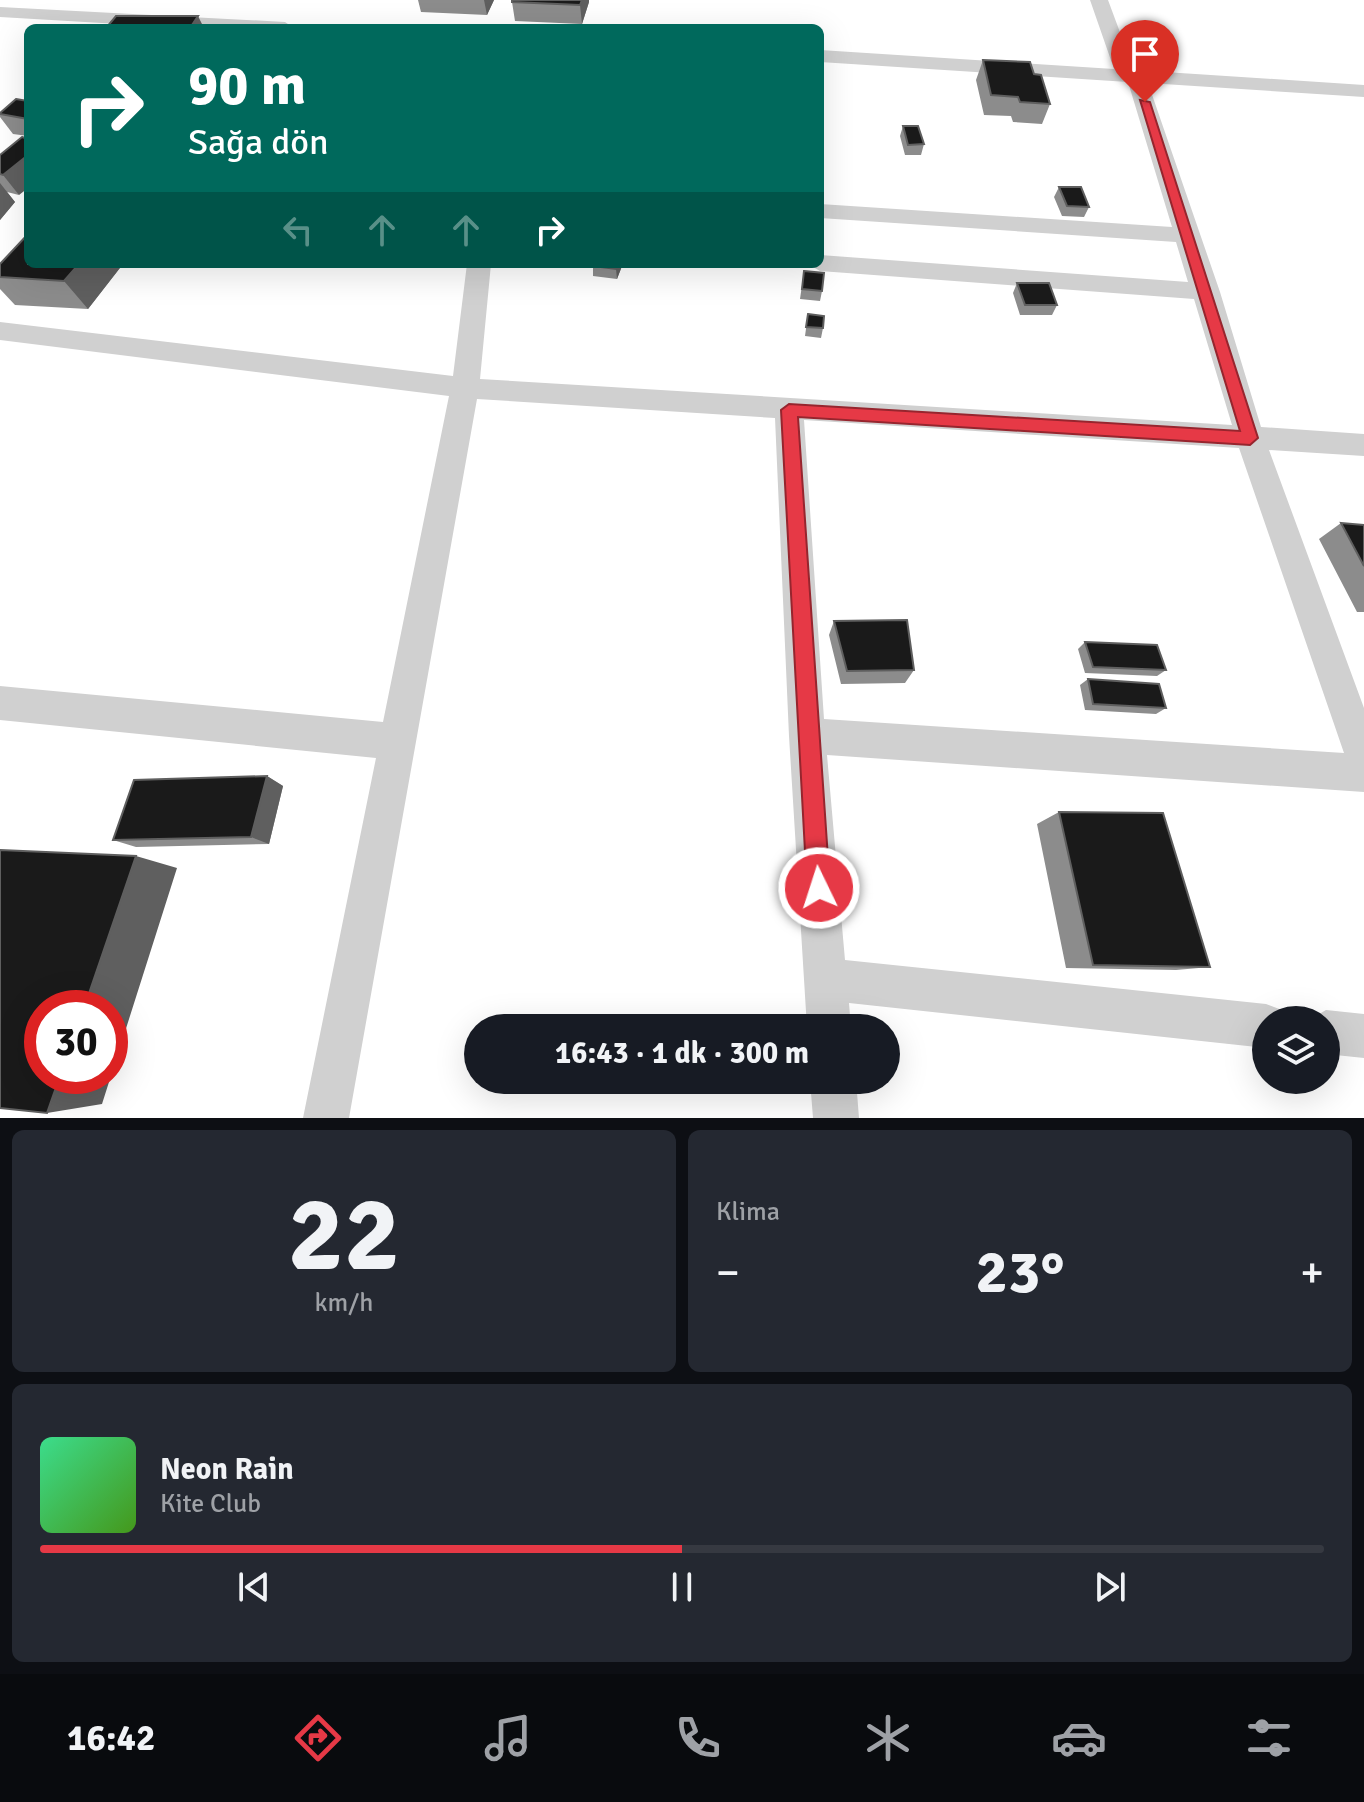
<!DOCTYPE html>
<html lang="tr">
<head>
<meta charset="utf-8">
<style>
	:root { --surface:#171b24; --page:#242831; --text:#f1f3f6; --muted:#9ea1a6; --line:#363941; --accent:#e63946 }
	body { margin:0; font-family:Signika,sans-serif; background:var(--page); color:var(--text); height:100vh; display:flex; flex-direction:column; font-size:30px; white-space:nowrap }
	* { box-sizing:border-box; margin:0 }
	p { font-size:26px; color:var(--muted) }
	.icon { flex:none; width:44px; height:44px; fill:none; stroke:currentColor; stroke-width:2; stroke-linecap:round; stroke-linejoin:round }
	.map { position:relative; height:1118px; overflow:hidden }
	.drawer { display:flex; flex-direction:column; gap:12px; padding:12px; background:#0d0f14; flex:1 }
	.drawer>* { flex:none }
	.hud { position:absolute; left:24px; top:24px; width:800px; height:244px; border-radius:12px; box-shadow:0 8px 32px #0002; background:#00695c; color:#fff; overflow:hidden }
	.fabs { position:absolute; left:1252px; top:1006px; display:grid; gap:16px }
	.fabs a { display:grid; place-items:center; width:88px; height:88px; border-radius:50%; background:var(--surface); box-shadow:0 8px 32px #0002; font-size:40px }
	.speed { position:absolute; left:24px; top:990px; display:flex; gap:16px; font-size:40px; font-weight:700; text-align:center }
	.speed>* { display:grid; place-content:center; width:104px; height:104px; border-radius:50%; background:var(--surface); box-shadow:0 8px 32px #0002; line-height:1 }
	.speed .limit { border:12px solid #d22; background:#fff; color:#111 }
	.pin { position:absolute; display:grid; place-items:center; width:68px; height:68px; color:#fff; margin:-82px -34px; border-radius:50% 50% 50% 0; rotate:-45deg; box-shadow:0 0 8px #0007 }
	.pin .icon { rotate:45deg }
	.me { position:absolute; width:88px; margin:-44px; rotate:356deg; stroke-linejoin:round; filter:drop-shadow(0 0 6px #0008) }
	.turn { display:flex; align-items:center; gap:28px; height:168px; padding:0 32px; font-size:36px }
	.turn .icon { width:104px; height:104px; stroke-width:2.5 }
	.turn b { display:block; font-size:56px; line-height:68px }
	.lanes { display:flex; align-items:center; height:76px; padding:0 32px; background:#0003; justify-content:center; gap:40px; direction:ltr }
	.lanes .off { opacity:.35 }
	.big { font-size:60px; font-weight:800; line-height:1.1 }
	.drawer .widget { flex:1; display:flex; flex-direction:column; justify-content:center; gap:12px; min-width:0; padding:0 28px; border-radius:12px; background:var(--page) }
	.drawer .dial { align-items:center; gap:0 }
	.dial b { font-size:104px; line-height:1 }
	.song { display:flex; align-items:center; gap:24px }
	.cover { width:96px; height:96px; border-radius:12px; background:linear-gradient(135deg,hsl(150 70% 55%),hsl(100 70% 35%)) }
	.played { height:8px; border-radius:4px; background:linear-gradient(90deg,var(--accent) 50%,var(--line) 50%) }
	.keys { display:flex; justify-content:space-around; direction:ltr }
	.heat { display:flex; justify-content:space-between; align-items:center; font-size:44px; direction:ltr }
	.drawer .tiles { flex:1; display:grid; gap:12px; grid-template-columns:1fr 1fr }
	.widget:last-child { grid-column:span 2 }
	.trip { position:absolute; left:464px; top:1014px; width:436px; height:80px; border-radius:40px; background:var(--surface); box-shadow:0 8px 32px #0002; font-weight:800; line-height:80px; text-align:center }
	.dock { display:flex; height:128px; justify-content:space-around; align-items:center; background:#090b0e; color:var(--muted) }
	.dock .icon { width:56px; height:56px }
	.dock .active { color:var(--accent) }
	.dock b { font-size:36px; color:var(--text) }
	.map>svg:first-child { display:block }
</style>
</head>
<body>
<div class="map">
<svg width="1364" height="1118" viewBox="0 0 1364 1118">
	<rect width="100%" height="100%" fill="#fff"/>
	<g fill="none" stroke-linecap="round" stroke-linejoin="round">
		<path fill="#d0d0d0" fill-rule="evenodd" d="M1090,0H1108L1134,70L1364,85V97L1148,83L1220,292L1261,427L1364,434V456L1269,450L1364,708V792L827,755L845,960L1266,1004L1282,1010L1285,1020H1266V1048L849,1003L851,1028H807L789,736L775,418L477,399L349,1118H303L376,758L0,720V686L383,722L449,396L0,340V322L453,376L467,264H491L480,379L1232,425L1194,299L820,271L808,264H820V255L1188,282L1176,242L820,218V204L1172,227L1128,82L820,62V50L1114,69ZM804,420L1239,448L1344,753L824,719Z
			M0,7L285,22L294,28H187L0,17Z
			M1326,1010L1364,1014V1058L1326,1054V1020H1309Z
			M810,1080H856L859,1118H813Z"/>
	</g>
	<path fill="#8c8c8c" d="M418,0H494L487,15L421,12Z
		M512,2H589L582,24L515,21Z
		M983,60L1034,74L1050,104L1042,124L1013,122L1011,116L984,115L976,80Z
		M28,101V136L13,134L0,117V113Z
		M903,126L924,144L921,155H905L900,136Z
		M0,155L19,195L7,192L15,202L0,220Z
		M1059,187L1089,207L1084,217L1062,216L1054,197Z
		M0,264H123L88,309L15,305L0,289Z
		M593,264H622V266L617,279L593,276Z
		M804,271L822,291L820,301L800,299Z
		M1017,283L1057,305L1052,315H1020L1013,293Z
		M808,314L823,328L821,338L805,336Z
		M1341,523L1364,525V612H1357L1319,539Z
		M834,621L914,670L905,683L841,684L829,635Z
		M1085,642L1166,670L1157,676L1085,673L1078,649Z
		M1088,679L1166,708L1156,714L1085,710L1080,685Z
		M267,776L283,786L269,844L136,847L113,840Z
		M1059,812L1210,967L1176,970L1066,968L1037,824Z"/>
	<path fill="#5f5f5f" d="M484,0H494L487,15Z
		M581,0H589V2L582,24L580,5Z
		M198,16L204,28H190Z
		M28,155V188L19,195L3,175Z
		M0,183L15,202L0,220Z
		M79,264H123L88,309L64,281Z
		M618,264H622V266L617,279L616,269Z
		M267,776L283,786L269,844L251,837Z
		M136,856L177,868L102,1104L47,1113L60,1076H110V1008H84Z"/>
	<path fill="#1a1a1a" stroke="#5f5f5f" stroke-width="2" d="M512,0H582L580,5L512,2Z
		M116,16H198L190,28H106Z
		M983,60L1030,62L1034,74L1041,75L1050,104L1020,102L1018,97L991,95Z
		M16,99L28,101V119L0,114V113Z
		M903,126H918L924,144L908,145Z
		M22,137L28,139V155L3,175L0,174V155Z
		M1059,187H1081L1089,207L1067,206Z
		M28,234V264H79L64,281L0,277V264Z
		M593,264H618L616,269L592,266Z
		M804,271L824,273L822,291L802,289Z
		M1017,283H1049L1057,305H1025Z
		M808,314L824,316L823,328L806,327Z
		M1341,523L1364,525V566Z
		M907,620L914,670L847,671L834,621Z
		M1085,642L1157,645L1166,670L1093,667Z
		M1088,679L1159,684L1166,708L1093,704Z
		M267,776L251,837L113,840L134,780Z
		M1059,812L1163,813L1210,967L1093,965Z
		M0,850L136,856L84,1008H42V1076H60L47,1113L0,1108Z"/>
	<path fill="#e63946" stroke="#96252e" stroke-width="2" d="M1140,100L1150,102L1258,438L1250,445L798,417L830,888L827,896L819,899L810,896L807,888L781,410L789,404L1240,431Z"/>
</svg>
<div class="fabs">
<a><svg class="icon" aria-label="layers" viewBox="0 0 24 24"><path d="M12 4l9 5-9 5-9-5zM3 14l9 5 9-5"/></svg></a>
</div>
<div class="speed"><div class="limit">30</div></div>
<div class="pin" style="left:1145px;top:102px;background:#d93025"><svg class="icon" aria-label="arrive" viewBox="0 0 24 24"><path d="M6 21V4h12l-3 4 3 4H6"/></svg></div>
<svg class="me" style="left:819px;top:888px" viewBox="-20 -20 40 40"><circle r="17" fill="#e63946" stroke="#fff" stroke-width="3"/><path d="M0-11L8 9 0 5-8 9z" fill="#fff"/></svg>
<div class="trip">16:43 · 1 dk · 300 m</div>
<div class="hud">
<div class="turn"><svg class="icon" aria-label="right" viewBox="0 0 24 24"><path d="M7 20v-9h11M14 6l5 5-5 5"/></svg><div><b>90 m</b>Sağa dön</div></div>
<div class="lanes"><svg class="icon off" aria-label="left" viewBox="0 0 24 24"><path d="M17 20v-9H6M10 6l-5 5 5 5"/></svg><svg class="icon off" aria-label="ahead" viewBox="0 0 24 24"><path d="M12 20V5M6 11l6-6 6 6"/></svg><svg class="icon off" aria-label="ahead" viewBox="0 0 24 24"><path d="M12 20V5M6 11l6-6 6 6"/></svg><svg class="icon" aria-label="right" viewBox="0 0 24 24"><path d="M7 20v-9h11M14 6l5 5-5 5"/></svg></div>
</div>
</div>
<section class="drawer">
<div class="tiles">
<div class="widget dial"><b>22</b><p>km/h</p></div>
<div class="widget"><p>Klima</p>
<div class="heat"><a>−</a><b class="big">23°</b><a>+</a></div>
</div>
<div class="widget">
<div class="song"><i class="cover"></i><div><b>Neon Rain</b><p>Kite Club</p></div></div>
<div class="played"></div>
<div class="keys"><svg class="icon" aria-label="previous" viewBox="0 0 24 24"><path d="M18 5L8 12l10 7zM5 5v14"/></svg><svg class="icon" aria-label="pause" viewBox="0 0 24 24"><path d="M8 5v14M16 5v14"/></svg><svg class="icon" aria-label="next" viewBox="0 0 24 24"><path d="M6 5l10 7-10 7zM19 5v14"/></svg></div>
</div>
</div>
</section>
<nav class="dock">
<b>16:42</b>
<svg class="icon active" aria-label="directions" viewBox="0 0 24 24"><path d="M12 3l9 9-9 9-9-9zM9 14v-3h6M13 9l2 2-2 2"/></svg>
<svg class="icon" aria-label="music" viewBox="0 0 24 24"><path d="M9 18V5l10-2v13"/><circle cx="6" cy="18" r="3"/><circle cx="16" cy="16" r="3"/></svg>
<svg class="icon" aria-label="phone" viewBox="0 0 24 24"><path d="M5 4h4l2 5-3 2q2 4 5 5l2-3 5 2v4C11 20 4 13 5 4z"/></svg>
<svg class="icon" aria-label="climate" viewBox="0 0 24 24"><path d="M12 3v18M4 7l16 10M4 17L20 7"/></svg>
<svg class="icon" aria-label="car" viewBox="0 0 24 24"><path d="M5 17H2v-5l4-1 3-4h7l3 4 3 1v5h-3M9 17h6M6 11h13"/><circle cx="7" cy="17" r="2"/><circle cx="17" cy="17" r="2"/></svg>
<svg class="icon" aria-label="filters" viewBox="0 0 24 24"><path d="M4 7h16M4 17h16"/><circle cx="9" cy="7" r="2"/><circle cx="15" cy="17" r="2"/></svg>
</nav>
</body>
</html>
